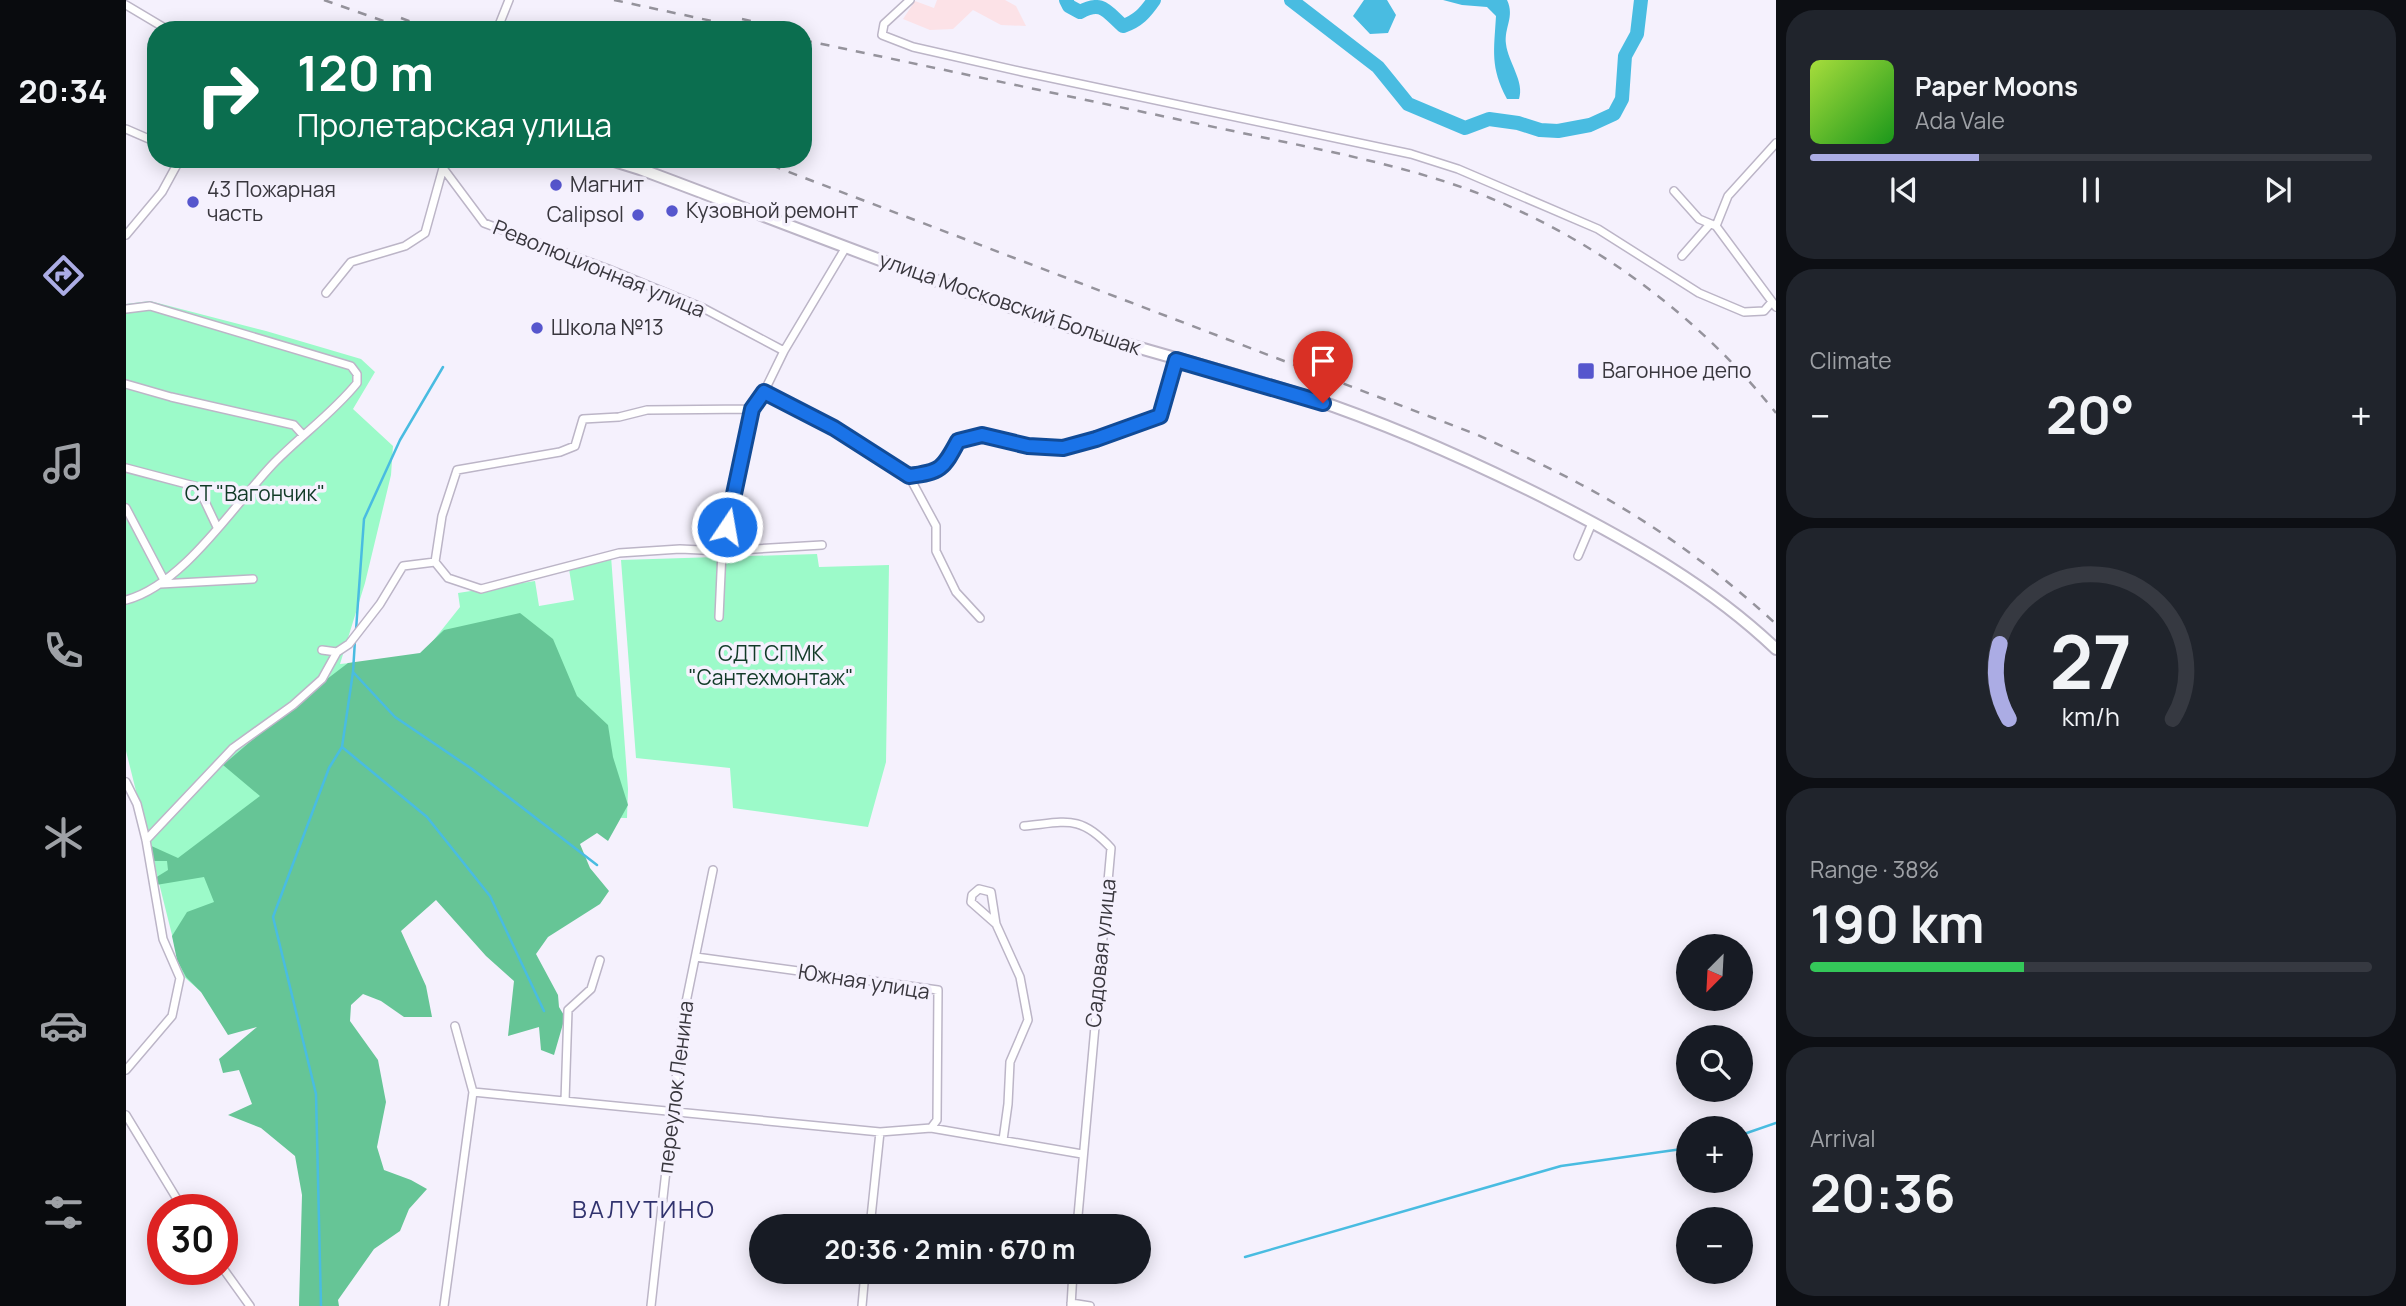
<!DOCTYPE html>
<html lang="en">
<head>
<meta charset="utf-8">
<style>
	:root { --surface:#171b24; --page:#20242c; --text:#f1f3f6; --muted:#9ea1a6; --line:#363941; --accent:#abace4 }
	body { margin:0; font-family:Manrope,sans-serif; background:var(--page); color:var(--text); height:100vh; display:flex; flex-direction:column; font-size:26px; white-space:nowrap }
	* { box-sizing:border-box; margin:0 }
	p { font-size:23px; color:var(--muted) }
	.icon { flex:none; width:38px; height:38px; fill:none; stroke:currentColor; stroke-width:2; stroke-linecap:round; stroke-linejoin:round }
	.map { position:relative; flex:1; overflow:hidden }
	.drawer { display:flex; flex-direction:column; gap:10px; padding:10px; background:#0d0f14; width:630px }
	.drawer>* { flex:none }
	.guide { position:absolute; left:21px; top:21px; width:665px; height:147px; border-radius:28px; box-shadow:0 4px 18px #0003; background:#0b6e4f; color:#fff; overflow:hidden }
	.needle { width:46px; rotate:204deg }
	.buttons { position:absolute; left:1550px; top:934px; display:grid; gap:14px }
	.buttons a { display:grid; place-items:center; width:77px; height:77px; border-radius:50%; background:var(--surface); box-shadow:0 4px 18px #0003; font-size:35px }
	.speed { position:absolute; left:21px; top:1194px; display:flex; gap:14px; font-size:35px; font-weight:700; text-align:center }
	.speed>* { display:grid; place-content:center; width:91px; height:91px; border-radius:50%; background:var(--surface); box-shadow:0 4px 18px #0003; line-height:1 }
	.speed .limit { border:10px solid #d22; background:#fff; color:#111 }
	.pin { position:absolute; display:grid; place-items:center; width:60px; height:60px; color:#fff; margin:-72px -30px; border-radius:50% 50% 50% 0; rotate:-45deg; box-shadow:0 0 7px #0007 }
	.pin .icon { rotate:45deg }
	.me { position:absolute; width:77px; margin:-38px; rotate:12deg; stroke-linejoin:round; filter:drop-shadow(0 0 5px #0008) }
	.turn { display:flex; align-items:center; gap:24px; height:147px; padding:0 35px; font-size:32px }
	.turn .icon { width:91px; height:91px; stroke-width:2.5 }
	.turn b { display:block; font-size:49px; line-height:60px }
	.big { font-size:52px; font-weight:700; line-height:1.1 }
	.drawer .widget { flex:1; display:flex; flex-direction:column; justify-content:center; gap:10px; min-width:0; padding:0 24px; border-radius:28px; background:var(--page) }
	.drawer .dial { align-items:center; gap:0 }
	.dial svg { height:182px; overflow:visible; fill:none; stroke:var(--line); stroke-width:7; stroke-linecap:round; text-anchor:middle }
	.dial text { fill:var(--text); stroke:none }
	.song { display:flex; align-items:center; gap:21px }
	.cover { width:84px; height:84px; border-radius:10px; background:linear-gradient(135deg,hsl(80 70% 55%),hsl(120 70% 35%)) }
	.played { height:7px; border-radius:4px; background:linear-gradient(90deg,var(--accent) 30%,var(--line) 30%) }
	.keys { display:flex; justify-content:space-around; direction:ltr }
	.heat { display:flex; justify-content:space-between; align-items:center; font-size:38px; direction:ltr }
	.charge { height:10px; border-radius:5px; background:linear-gradient(90deg,#34c759 38%,var(--line) 0) }
	.trip { position:absolute; left:623px; top:1214px; width:402px; height:70px; border-radius:35px; background:var(--surface); box-shadow:0 4px 18px #0003; font-weight:700; line-height:70px; text-align:center }
	main { display:flex; flex:1; min-height:0 }
	.tabs { display:flex; flex-direction:column; width:126px; justify-content:space-around; align-items:center; background:#090b0e; color:var(--muted) }
	.tabs .icon { width:49px; height:49px }
	.tabs .active { color:var(--accent) }
	.tabs b { font-size:32px; color:var(--text) }
	.map>svg:first-child { display:block }
</style>
</head>
<body>
<main>
<nav class="tabs">
<b>20:34</b>
<svg class="icon active" aria-label="directions" viewBox="0 0 24 24"><path d="M12 3l9 9-9 9-9-9zM9 14v-3h6M13 9l2 2-2 2"/></svg>
<svg class="icon" aria-label="music" viewBox="0 0 24 24"><path d="M9 18V5l10-2v13"/><circle cx="6" cy="18" r="3"/><circle cx="16" cy="16" r="3"/></svg>
<svg class="icon" aria-label="phone" viewBox="0 0 24 24"><path d="M5 4h4l2 5-3 2q2 4 5 5l2-3 5 2v4C11 20 4 13 5 4z"/></svg>
<svg class="icon" aria-label="climate" viewBox="0 0 24 24"><path d="M12 3v18M4 7l16 10M4 17L20 7"/></svg>
<svg class="icon" aria-label="car" viewBox="0 0 24 24"><path d="M5 17H2v-5l4-1 3-4h7l3 4 3 1v5h-3M9 17h6M6 11h13"/><circle cx="7" cy="17" r="2"/><circle cx="17" cy="17" r="2"/></svg>
<svg class="icon" aria-label="filters" viewBox="0 0 24 24"><path d="M4 7h16M4 17h16"/><circle cx="9" cy="7" r="2"/><circle cx="15" cy="17" r="2"/></svg>
</nav>
<div class="map">
<svg width="1650" height="1306" viewBox="0 0 1650 1306">
	<rect width="100%" height="100%" fill="#f5f1fd"/>
	<path fill="#fce2e7" d="M811,0H879L890,6L900,26L875,25L847,10L827,29L804,30L777,19L789,1L808,8Z"/>
	<path fill="#9cfac9" d="M24,301L140,331L235,359L249,372L227,409L267,446L265,475L239,583L214,664L295,656L334,607L332,593L409,581L413,606L448,600L443,569L485,556L502,789L501,818L433,817L108,1021L56,975L0,751V304Z
		M691,554L693,567L763,565L760,762L742,827L607,808L604,768L510,758L495,560Z"/>
	<path fill="#66c596" d="M394,613L427,639L451,696L482,725L487,757L502,805L482,841L471,833L454,844L464,868L483,891L474,904L422,937L410,954L432,995L433,1007L439,1017L428,1055L415,1050L413,1027L382,1036L388,981L360,956L310,900L275,931L300,986L306,1017H278L255,1001L237,994L225,1005L224,1021L252,1060L260,1102L251,1147L258,1170L285,1180L301,1189L283,1209L274,1231L248,1249L212,1300L213,1306H173L176,1195L169,1156L135,1128L102,1115L126,1104L113,1070L97,1073L93,1059L131,1027L102,1035L75,992L60,977L51,960L46,936L61,912L88,902L78,877L30,885L29,878L42,870L41,861H26L21,844L52,858L134,796L97,765L167,705L222,663L294,653L318,630Z"/>
	<path fill="#49bce1" d="M1238,0H1261L1270,15L1262,33L1244,34L1227,16Z
		M1317,0H1381C1389,17 1378,27 1380,44C1382,62 1399,82 1393,99H1381C1364,67 1368,51 1370,16L1361,7L1336,5Z"/>
	<g fill="none" stroke-linecap="round" stroke-linejoin="round">
		<path stroke="#49bce1" stroke-width="2.5" d="M230,630L238,519L274,440L317,367
			M227,672L269,717L346,769L471,865
			M216,747L301,817L364,896L418,1011
			M1615,1135L1650,1123
			M1119,1257L1435,1166L1563,1148
			M195,1306L190,1094L147,917L203,768L216,747L227,672L229,640"/>
		<path stroke="#49bce1" stroke-width="14" d="M940,0L943,6L954,12C976,0 980,11 997,26C1012,21 1019,13 1028,0
			M1165,0L1252,67L1282,104L1339,128L1363,119L1392,123L1414,130L1432,131L1464,125L1488,114L1496,99L1499,56L1511,34L1515,0"/>
		<defs>
			<path id="street" d="M784,0L758,24L756,35L787,47L897,72L1285,154L1332,169L1472,229L1573,293L1618,312L1638,311L1645,303
				M0,5L42,30
				M371,30L383,0
				M0,129L30,142
				M1650,143L1602,196L1590,226L1650,307
				M320,159L317,168L358,223L482,269L577,308L658,351
				M1548,191L1573,219L1590,226
				M0,235L36,192L54,159
				M720,247L658,351L638,392L708,428L783,476L810,526V551L830,592L854,618
				M1556,256L1584,224
				M200,293L225,262L279,246L299,233L317,168
				M0,309L24,306L225,366L231,374V383C207,413 174,436 147,464C107,506 57,585 0,600
				M0,384L45,397L168,425L177,435
				M638,392L626,409L521,410L493,417L457,419L449,446L434,452L331,470L316,516L309,562L322,578L355,589L493,553L554,549L596,551L696,545
				M0,468L72,487L91,527
				M783,476C815,472 817,469 832,441L856,435L902,446L938,448L970,439L1034,416L1050,360
				M0,508L38,580
				M1452,556L1466,523
				M34,584L127,579
				M593,617L596,551L626,409
				M196,650L211,652
				M0,782L11,804L20,840L37,939L54,978L46,1016L0,1070
				M898,826C940,822 954,814 985,848L951,1227
				M20,840L107,748L167,705L196,679L211,652L223,644L254,604L277,566L309,562
				M870,924L845,902L846,895L853,889L865,892L870,924L894,977L902,1020L884,1062L882,1104L877,1140
				M570,957L812,990L811,1120L805,1128
				M347,1092L754,1132L805,1128L956,1154
				M439,1101L442,1010L465,989L474,960
				M0,1115L57,1209
				M744,1227L754,1132
				M96,1267L124,1306
				M945,1303L964,1306
				M318,1306L347,1092L329,1026
				M525,1306L557,1017L587,870
				M736,1306L739,1272
				M945,1306L947,1272"/>
			<path id="secondary" d="M482,159L514,169C656,222 797,279 941,326C1021,352 1102,371 1181,397C1265,425 1348,462 1427,502C1507,543 1585,587 1650,649"/>
		</defs>
		<use href="#street" stroke="#bcb5c7" stroke-width="10"/>
		<use href="#secondary" stroke="#bcb5c7" stroke-width="14"/>
		<use href="#street" stroke="#fff" stroke-width="7"/>
		<use href="#secondary" stroke="#fff" stroke-width="10"/>
		<path stroke="#95939c" stroke-width="2.5" stroke-dasharray="9 9" stroke-linecap="butt" d="M198,0L283,30
			M488,0L628,30
			M275,18L306,30
			M616,19L664,30
			M677,40L1206,152C1259,164 1313,177 1364,198C1476,244 1575,319 1650,413
			M629,159L1352,435C1386,451 1421,466 1454,484C1526,522 1590,569 1650,624"/>
	</g>
	<g fill="none" stroke-linecap="round" stroke-linejoin="round">
		<defs>
			<path id="route" d="M601,527L626,409L638,392L708,428L783,476C815,472 817,469 832,441L856,435L902,446L937,448L970,439L1034,416L1050,360L1197,403"/>
		</defs>
		<use href="#route" stroke="#114b97" stroke-width="18"/>
		<use href="#route" stroke="#1a73e8" stroke-width="12"/>
	</g>
	<g fill="#5656cd" stroke="#f5f1fd" stroke-width="2.5">
		<circle cx="430" cy="185" r="7"/>
		<circle cx="67" cy="202" r="7"/>
		<circle cx="546" cy="211" r="7"/>
		<circle cx="512" cy="215" r="7"/>
		<circle cx="411" cy="328" r="7"/>
		<rect x="1451" y="362" width="18" height="18" rx="3.5"/>
	</g>
	<g text-anchor="middle" stroke-width="7" stroke-linejoin="round" paint-order="stroke">
		<g font-size="21" fill="#39373e" stroke="#f5f1fd" text-anchor="start">
			<text x="444" y="192">Магнит</text>
			<text x="81" y="197">43 Пожарная<tspan x="81" dy="24">часть</tspan></text>
			<text x="560" y="218">Кузовной ремонт</text>
			<text x="498" y="222" text-anchor="end">Сalipsol</text>
			<text x="425" y="335">Школа №13</text>
			<text x="1476" y="378">Вагонное депо</text>
		</g>
		<g font-size="21" fill="#39373e" stroke="#f5f1fd">
			<text transform="translate(473 269) rotate(22)" y="7">Революционная улица</text>
			<text transform="translate(884 304) rotate(19)" y="7">улица Московский Большак</text>
			<text transform="translate(975 953) rotate(-84)" y="7">Садовая улица</text>
			<text transform="translate(738 982) rotate(9)" y="7">Южная улица</text>
			<text transform="translate(550 1087) rotate(-83)" y="7">переулок Ленина</text>
		</g>
		<g font-size="21" fill="#113a27" stroke="#f5f1fd">
			<text x="129" y="501">СТ "Вагончик"</text>
			<text x="645" y="661">СДТ СПМК<tspan x="645" dy="24">"Сантехмонтаж"</tspan></text>
		</g>
		<g font-size="24" letter-spacing="2" fill="#31336e" stroke="#f5f1fd">
			<text x="518" y="1218">ВАЛУТИНО</text>
		</g>
	</g>
</svg>
<div class="buttons">
<a><svg class="needle" viewBox="-14 -14 28 28"><path d="M0-13l5 13h-10z" fill="#e53935"/><path d="M0 13l5-13h-10z" fill="#9ea1a6"/></svg></a>
<a><svg class="icon" aria-label="search" viewBox="0 0 24 24"><circle cx="10" cy="10" r="6"/><path d="M15 15l6 6"/></svg></a>
<a>+</a>
<a>−</a>
</div>
<div class="speed"><div class="limit">30</div></div>
<div class="pin" style="left:1197px;top:403px;background:#d93025"><svg class="icon" aria-label="arrive" viewBox="0 0 24 24"><path d="M6 21V4h12l-3 4 3 4H6"/></svg></div>
<svg class="me" style="left:601px;top:527px" viewBox="-20 -20 40 40"><circle r="17" fill="#1a73e8" stroke="#fff" stroke-width="3"/><path d="M0-11L8 9 0 5-8 9z" fill="#fff"/></svg>
<div class="trip">20:36 · 2 min · 670 m</div>
<div class="guide">
<div class="turn"><svg class="icon" aria-label="right" viewBox="0 0 24 24"><path d="M7 20v-9h11M14 6l5 5-5 5"/></svg><div><b>120 m</b>Пролетарская улица</div></div>
</div>
</div>
<section class="drawer">
<div class="widget">
<div class="song"><i class="cover"></i><div><b>Paper Moons</b><p>Ada Vale</p></div></div>
<div class="played"></div>
<div class="keys"><svg class="icon" aria-label="previous" viewBox="0 0 24 24"><path d="M18 5L8 12l10 7zM5 5v14"/></svg><svg class="icon" aria-label="pause" viewBox="0 0 24 24"><path d="M8 5v14M16 5v14"/></svg><svg class="icon" aria-label="next" viewBox="0 0 24 24"><path d="M6 5l10 7-10 7zM19 5v14"/></svg></div>
</div>
<div class="widget"><p>Climate</p>
<div class="heat"><a>−</a><b class="big">20°</b><a>+</a></div>
</div>
<div class="widget dial"><svg viewBox="0 0 100 80">
<path d="M14 69A42 42 0 1 1 86 69"/>
<path d="M14 69A42 42 0 0 1 10 36" stroke="#abace4"/>
<text x="50" y="56" font-size="32" font-weight="700">27</text>
<text x="50" y="72" font-size="11">km/h</text>
</svg></div>
<div class="widget"><p>Range · 38%</p><b class="big">190 km</b><div class="charge"></div></div>
<div class="widget"><p>Arrival</p><b class="big">20:36</b></div>
</section>
</main>
</body>
</html>
